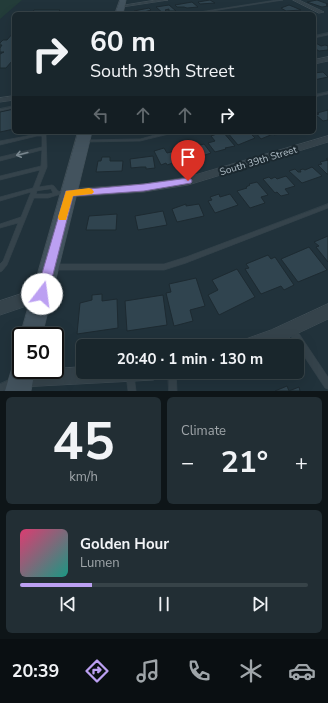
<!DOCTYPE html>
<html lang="en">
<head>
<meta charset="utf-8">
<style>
	:root { --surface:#19262c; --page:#222e34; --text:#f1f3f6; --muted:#9fa5a9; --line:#374348; --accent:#bca0f2 }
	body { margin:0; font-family:"Nunito Sans",sans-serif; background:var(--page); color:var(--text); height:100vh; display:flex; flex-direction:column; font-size:15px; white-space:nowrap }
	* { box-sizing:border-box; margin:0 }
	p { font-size:13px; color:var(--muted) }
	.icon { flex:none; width:22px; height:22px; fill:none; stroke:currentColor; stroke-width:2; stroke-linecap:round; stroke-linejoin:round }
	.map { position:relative; height:391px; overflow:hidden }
	.drawer { display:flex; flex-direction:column; gap:6px; padding:6px; background:#0e1518; flex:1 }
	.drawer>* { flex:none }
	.guide { position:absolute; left:12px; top:12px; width:304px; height:122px; border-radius:6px; box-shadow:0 4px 16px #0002,0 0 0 1px var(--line); background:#19262c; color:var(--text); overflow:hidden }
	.speed { position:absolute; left:12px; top:327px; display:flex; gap:8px; font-size:20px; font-weight:700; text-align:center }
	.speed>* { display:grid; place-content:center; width:52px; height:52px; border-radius:50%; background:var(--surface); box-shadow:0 4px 16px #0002,0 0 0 1px var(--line); line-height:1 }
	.speed .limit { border:2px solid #111; border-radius:6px; background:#fff; color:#111 }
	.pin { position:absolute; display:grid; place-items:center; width:34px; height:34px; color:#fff; margin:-41px -17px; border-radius:50% 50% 50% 0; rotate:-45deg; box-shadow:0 0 4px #0007 }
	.pin .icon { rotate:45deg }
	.me { position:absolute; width:44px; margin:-22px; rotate:15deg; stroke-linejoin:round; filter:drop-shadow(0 0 3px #0008) }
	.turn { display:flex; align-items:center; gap:14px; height:84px; padding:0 12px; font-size:18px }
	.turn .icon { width:52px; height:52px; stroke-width:2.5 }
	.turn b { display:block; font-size:28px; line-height:34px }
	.lanes { display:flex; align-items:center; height:38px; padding:0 12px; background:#0003; justify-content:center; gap:20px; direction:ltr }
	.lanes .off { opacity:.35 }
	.big { font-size:30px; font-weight:700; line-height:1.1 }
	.drawer .card { flex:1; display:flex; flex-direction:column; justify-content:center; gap:6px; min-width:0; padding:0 14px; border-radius:6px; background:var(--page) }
	.drawer .dial { align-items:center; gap:0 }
	.dial b { font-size:52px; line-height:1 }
	.song { display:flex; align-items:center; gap:12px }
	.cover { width:48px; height:48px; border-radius:6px; background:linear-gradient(135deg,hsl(340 70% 55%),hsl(170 70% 35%)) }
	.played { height:4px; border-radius:2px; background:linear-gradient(90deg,var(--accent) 25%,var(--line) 25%) }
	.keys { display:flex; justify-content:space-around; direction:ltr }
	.heat { display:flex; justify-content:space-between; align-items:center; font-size:22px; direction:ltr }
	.drawer .tiles { flex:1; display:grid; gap:6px; grid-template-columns:1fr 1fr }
	.card:last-child { grid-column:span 2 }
	.trip { position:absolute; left:76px; top:339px; width:228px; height:40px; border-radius:6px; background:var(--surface); box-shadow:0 4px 16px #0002,0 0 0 1px var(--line); font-weight:700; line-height:40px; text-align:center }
	.dock { display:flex; height:64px; justify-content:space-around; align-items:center; background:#0a0f12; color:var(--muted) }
	.dock .icon { width:28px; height:28px }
	.dock .current { color:var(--accent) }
	.dock b { font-size:18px; color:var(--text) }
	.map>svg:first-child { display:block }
</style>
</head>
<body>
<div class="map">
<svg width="328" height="391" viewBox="0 0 328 391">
	<rect width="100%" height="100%" fill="#21323b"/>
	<path fill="#233c39" d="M0,0H22L0,19Z"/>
	<path fill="#30444f" stroke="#1d2a31" d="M210,0L215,3L200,4L198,2Z
		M317,0L328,4L326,5L328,6L322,7L307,2Z
		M192,2L198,7L187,8L184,7H177L175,5Z
		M169,5L176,11H169V9L165,10L167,12L164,13L165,14H162H164L156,7Z
		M289,5L294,7L301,10L286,11L281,8Z
		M149,8L151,10L144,12L143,14H132L134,11Z
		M34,10H60L57,14H31Z
		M13,33L14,61H12L6,68H0V54L4,52H0V48L2,45H0V43L3,40H7Z
		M314,42L321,46L325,45L328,46V50L319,51L314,48Z
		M323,72L328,77L314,80V73Z
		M14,109V129L0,132V112Z
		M328,110V120L323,121L316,115L319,114L317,113Z
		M223,132L235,146L225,148L226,149L215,152L208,143L215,141L211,136Z
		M227,132H249L255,138L238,145Z
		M255,132H278L280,134L274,135L273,134L261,139Z
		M189,140L193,147L204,144L211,153L205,155L204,154L190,159L179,142Z
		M164,148L167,153L179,150L184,159L167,165L166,163L161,165L154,151Z
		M153,156L155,168L146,169V167H141L131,168L130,159Z
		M102,157H110V161H123L122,171L96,172L98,161H101Z
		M328,158V174H327L318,165L322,164L320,162L328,160L326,159Z
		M312,167L322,176L302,183L289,171L295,169L298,172H301L300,170L303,169L305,170Z
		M286,176L295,186L285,189L289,194L281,196L277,192L275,193L263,179L269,177L271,179L275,177L277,179Z
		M257,182L268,195L261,197L265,203L250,208L237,191L247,188L246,187L250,185L249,184Z
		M219,194L220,197L230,194L238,205L215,213L208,201L212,200L210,197Z
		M186,204V206L199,204L204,216L177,222L172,209Z
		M163,211L167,225L138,230L135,216Z
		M117,214L116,230H86L89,216Z
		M328,236V262L316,247L319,246L314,242Z
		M309,247L327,270L298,282L281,259Z
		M268,255L271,259L275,257L294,285L284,290L281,286L261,294L245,269L249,268L246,264Z
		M237,269L255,297L219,315L208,295L218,290L212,280Z
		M196,278L205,306L190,310L193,321L174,326L166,293L171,292L169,284Z
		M102,294V301L117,299L118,328L77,334L80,303L92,300V295Z
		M163,295L167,325L127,331L125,301Z
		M287,386L289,391L299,387L300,391H275Z"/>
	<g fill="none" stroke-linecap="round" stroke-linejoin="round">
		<defs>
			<path id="lane" d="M277,0H283L193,14H187Z
				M328,33V35L314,38V36Z
				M328,92V94L314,97V95Z
				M14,106V108L0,111V109Z
				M44,132H49L46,135L47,167L39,187L52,185L54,186L58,191L61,192L62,193L61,194L48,198H34L7,265L2,271L0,272V264L3,261L18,223L0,228V224L21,217L31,192L0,201V197L33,188L40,170L0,180V176L41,166L42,150L0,161V157L42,147V136H37L0,145V141L37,134H43ZM51,189L53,193L48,194H36L37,191Z
				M166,132H173V133L140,141L83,142L81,141L83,140L140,139Z
				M328,204V208L186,263L164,270H52L50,269L49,267L50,265L52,264H164L186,257Z
				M291,325L294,326L328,377V389L325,388L288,332L287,329L288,326Z
				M127,372H133L134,375L136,391H128L126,375Z
				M168,372H176L177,391H169Z
				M13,378L16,379L17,382L16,385L3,391H0V384Z"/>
			<path id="street" d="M156,0H168L122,7L120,6Z
				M293,0H299L324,12L319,13Z
				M328,57V61L314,64V60Z
				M14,96V100L0,102V98Z
				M328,136V142L188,185L144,192L69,197L65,196L64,193L65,190L69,189L144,184L188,177Z
				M42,287L47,289L49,294L47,299L0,315V301Z
				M328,304V319L271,346H241L243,340L271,330Z
				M83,367V372H161L159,378L153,380L20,387L14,385L12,379L14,373L20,371L55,370V369Z"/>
			<path id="secondary" d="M120,0H126L123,14H115Z
				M78,132H92L42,336H21V339L20,336Z
				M21,359V370H35L31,391H5L14,361Z"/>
		</defs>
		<use href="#lane" stroke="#414f57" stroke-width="0.5"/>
		<use href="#street" stroke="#414f57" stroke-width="1"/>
		<use href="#secondary" stroke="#414f57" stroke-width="1"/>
		<use href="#lane" fill="#35434b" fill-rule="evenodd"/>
		<use href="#street" fill="#35434b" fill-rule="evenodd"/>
		<use href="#secondary" fill="#43535e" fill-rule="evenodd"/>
	</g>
	<defs><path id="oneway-shaft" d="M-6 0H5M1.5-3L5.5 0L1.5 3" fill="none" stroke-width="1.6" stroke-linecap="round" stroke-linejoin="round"/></defs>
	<use stroke="#79878f" href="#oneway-shaft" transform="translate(22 154) rotate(166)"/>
	<path fill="#bca0f2" stroke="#7a689d" d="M188,178L191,179L192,181L191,183L144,191L73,196L48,294L46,298L42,299L38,298L36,294L66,191L144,184Z"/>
	<path fill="#f59e0b" d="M89,188L92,189L94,192L92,194L73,196L66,220H59L58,217L66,191Z"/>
	<g text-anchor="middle" stroke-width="4" stroke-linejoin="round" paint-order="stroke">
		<g font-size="10" fill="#b0bec7" stroke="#1b282f">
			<text transform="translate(258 160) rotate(-17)" y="4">South 39th Street</text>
		</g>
	</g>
</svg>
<div class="speed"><div class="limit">50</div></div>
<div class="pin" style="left:188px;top:181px;background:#d93025"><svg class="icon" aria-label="arrive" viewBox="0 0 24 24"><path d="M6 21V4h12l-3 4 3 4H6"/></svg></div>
<svg class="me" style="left:42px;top:294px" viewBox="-20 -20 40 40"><circle r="19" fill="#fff"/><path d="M0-13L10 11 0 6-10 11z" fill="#bca0f2"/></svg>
<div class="trip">20:40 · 1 min · 130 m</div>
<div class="guide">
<div class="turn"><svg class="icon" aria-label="right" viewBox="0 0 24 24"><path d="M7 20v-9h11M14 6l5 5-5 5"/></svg><div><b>60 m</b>South 39th Street</div></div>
<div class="lanes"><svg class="icon off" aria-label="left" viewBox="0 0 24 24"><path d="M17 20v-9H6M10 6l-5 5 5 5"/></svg><svg class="icon off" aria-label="ahead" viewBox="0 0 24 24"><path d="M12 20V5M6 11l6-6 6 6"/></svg><svg class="icon off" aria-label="ahead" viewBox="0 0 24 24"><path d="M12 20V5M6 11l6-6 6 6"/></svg><svg class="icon" aria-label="right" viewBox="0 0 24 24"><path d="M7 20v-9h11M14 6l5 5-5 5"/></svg></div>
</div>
</div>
<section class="drawer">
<div class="tiles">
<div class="card dial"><b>45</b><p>km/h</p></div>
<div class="card"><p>Climate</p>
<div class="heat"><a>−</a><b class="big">21°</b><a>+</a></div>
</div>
<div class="card">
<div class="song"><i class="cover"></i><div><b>Golden Hour</b><p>Lumen</p></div></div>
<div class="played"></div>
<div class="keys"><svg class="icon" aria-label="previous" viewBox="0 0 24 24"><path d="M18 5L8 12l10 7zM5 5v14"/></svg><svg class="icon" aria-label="pause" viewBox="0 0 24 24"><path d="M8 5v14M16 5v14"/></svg><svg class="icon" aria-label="next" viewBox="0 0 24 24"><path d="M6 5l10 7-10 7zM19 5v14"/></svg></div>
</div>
</div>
</section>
<nav class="dock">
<b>20:39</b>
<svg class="icon current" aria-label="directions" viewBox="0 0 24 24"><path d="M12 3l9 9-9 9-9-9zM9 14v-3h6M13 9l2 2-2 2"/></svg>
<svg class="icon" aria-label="music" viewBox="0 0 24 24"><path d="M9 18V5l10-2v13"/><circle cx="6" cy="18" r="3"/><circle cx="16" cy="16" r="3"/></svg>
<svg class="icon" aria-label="phone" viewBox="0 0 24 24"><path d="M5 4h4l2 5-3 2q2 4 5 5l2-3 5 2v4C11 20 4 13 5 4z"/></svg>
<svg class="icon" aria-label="climate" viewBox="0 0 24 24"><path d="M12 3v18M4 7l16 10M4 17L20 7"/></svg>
<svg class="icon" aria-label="car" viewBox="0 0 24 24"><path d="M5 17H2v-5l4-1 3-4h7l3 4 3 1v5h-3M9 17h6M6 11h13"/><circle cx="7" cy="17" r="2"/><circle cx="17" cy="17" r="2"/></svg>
</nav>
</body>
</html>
